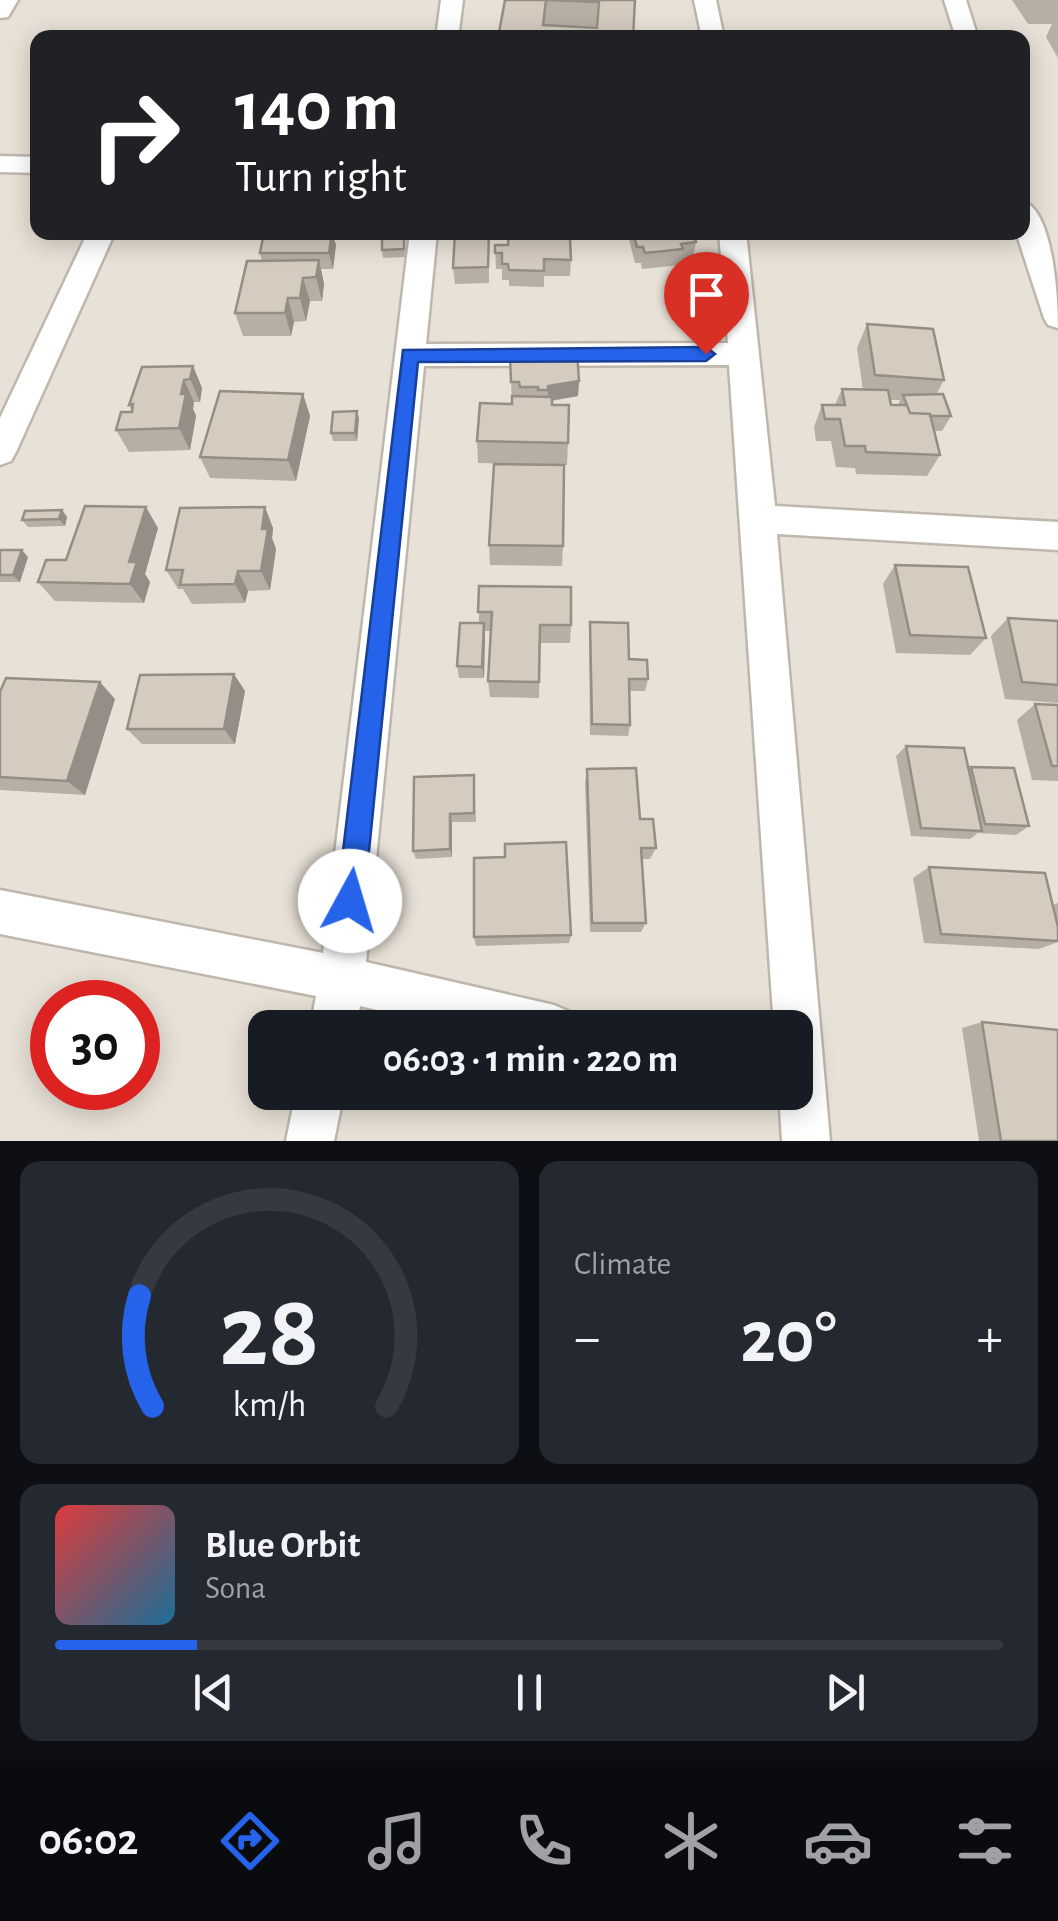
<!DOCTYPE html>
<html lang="en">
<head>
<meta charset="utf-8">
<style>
	:root { --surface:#171b24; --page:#242831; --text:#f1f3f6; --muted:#9ea1a6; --line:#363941; --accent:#2563eb }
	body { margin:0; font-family:"Alegreya Sans",sans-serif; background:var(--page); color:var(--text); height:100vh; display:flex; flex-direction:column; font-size:38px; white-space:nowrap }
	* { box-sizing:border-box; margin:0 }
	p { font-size:32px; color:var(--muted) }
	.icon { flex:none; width:55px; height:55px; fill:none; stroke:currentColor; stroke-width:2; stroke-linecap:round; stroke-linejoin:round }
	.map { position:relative; height:1141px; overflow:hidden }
	.details { display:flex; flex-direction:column; gap:20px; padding:20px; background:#0d0f14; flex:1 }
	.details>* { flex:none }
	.top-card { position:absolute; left:30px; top:30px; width:1000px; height:210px; border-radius:20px; box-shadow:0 5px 25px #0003; background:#202124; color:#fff; overflow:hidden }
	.speed { position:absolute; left:30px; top:980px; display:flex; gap:20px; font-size:50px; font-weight:700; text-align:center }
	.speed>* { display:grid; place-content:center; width:130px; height:130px; border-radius:50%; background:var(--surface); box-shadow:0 5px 25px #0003; line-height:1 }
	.speed .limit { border:15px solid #d22; background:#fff; color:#111 }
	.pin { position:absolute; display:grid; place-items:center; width:85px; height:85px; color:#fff; margin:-102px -42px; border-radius:50% 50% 50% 0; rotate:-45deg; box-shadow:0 0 10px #0007 }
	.pin .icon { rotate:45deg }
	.me { position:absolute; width:110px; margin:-55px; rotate:6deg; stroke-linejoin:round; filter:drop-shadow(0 0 8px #0008) }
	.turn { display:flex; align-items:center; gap:35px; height:210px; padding:0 40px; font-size:45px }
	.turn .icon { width:130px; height:130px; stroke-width:2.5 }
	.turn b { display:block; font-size:70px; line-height:85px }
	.big { font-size:75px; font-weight:700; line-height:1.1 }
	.details .card { flex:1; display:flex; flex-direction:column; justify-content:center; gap:15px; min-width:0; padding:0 35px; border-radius:20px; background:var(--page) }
	.details .dial { align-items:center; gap:0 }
	.dial svg { height:260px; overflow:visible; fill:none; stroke:var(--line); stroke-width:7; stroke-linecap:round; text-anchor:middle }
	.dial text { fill:var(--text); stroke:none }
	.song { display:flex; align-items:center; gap:30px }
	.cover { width:120px; height:120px; border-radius:15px; background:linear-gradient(135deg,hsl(0 70% 55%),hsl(200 70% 35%)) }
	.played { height:10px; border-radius:5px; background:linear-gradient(90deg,var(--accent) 15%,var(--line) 15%) }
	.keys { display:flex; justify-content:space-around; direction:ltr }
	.heat { display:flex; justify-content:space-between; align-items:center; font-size:55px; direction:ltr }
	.details .tiles { flex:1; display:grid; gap:20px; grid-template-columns:1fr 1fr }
	.card:last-child { grid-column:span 2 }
	.trip { position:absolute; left:248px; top:1010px; width:565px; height:100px; border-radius:20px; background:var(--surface); box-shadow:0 5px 25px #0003; font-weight:700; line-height:100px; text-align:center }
	.tab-bar { display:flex; height:160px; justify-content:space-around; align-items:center; background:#090b0e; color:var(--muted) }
	.tab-bar .icon { width:70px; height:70px }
	.tab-bar .on { color:var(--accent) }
	.tab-bar b { font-size:45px; color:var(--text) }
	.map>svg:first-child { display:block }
</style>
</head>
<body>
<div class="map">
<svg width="1058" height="1141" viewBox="0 0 1058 1141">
	<rect width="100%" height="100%" fill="#f4f0e9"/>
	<path fill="#e8e1d7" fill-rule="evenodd" d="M0,0H1058V1141H0ZM38,38H1022V232H38ZM52,1002H138V1088H52ZM265,1028H795V1092H265Z"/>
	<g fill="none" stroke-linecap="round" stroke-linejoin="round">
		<defs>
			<path id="minor" d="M0,0H18L8,17L0,18Z
				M441,0H463L458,38H436Z
				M694,0H716L724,38H702Z
				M944,0H966L978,38H956Z
				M0,156L38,157V173L0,172Z
				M1022,201C1054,209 1058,301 1058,328L1048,325L1044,318L1016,232H1022Z
				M88,232H115L16,452L11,461L0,465V418Z
				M410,232H437L426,344L728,343L719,232H746L775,506L1058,522V550L777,534L830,1141H782L779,1092H795V1028H774L729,365L424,366L366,962L554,1005L570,1012L577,1028H454L360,1006L356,1028H310L316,996L0,934V890L323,953Z
				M296,1092H344L334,1141H286Z"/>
		</defs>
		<use href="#minor" stroke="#bfb7ac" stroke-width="5"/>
		<use href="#minor" fill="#fff" fill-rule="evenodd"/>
	</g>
	<path fill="#b7afa4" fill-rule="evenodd" d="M505,0H635L633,38H498Z
		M1012,0H1058V58L1046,37L1052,24H1028Z
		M489,232V283L455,284L453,268Z
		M627,232H693L696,242L693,258L681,260L680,265L642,269L641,263H635Z
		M404,235L405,257L383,258L382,250Z
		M545,238L571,260L570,276H544V287L509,286V280H502V269H496L495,245H508Z
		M336,245L333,269H321L324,284L322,301H310L306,321L294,322L291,336H243L235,313L262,261L260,253Z
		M867,324L944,380L936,395L951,416L942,431H934L940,455L927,476L856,474L855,468L836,467L831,441H816L814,427L822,405H835L842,389L863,390L857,348ZM890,400H900L898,405H891Z
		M510,355L579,381L578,396L552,401V405L568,443L567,465L478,463L477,441L512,404Z
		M193,366L202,388L200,402H194L193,409L196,416L190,450L129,452L116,430L132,412L129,405Z
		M303,394L310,416L296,481L210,478L200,457Z
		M359,418L357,441H333L331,433Z
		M62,510L67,517L65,526L28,527L22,520Z
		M158,528L145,574L150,582L144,603L55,601L38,582L66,560Z
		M273,528L272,538L276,549L270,590L248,591L245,603L192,604L183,589H178L166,570Z
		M489,545L563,546L562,566L490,565Z
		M0,550L28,557L20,582H0Z
		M895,565L986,638L970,655L896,653L883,584Z
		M479,586L571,625L570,643H540L539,698L490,697L488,681L491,631H485L484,678H459L457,666L479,623Z
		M1008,618L1058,621V703L1005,699L991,636Z
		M590,622L648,679L645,691H629L630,725L628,736L590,735L589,635Z
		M245,691L235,744H142L127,729Z
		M0,692L115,699L85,795L0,790Z
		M1035,704L1058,705V781L1032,780L1017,720Z
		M906,746L969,769L971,767L1029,826L1016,835L978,833L970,839L911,836L896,756Z
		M587,769L640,819L656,848L650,859H642L646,923L641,932H590L585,783Z
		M474,775L476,822H452V857L416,859L413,851Z
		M929,867L1053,905L1058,903V942L1039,949L924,943L913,878Z
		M571,935L569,943L476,946L474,937Z
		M982,1022L1058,1141H979L962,1028Z"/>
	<path fill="#958e86" d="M332,232L336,245L333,269L329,253Z
		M319,260L324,284L322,301L316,277Z
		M303,278L310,301L306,321L300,298Z
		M288,298L294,322L291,336L285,313Z
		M193,366L202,388L200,402L190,379Z
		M184,380L194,402L193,409L196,416L190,450L179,428L181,394Z
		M579,381L578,396L548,401V386Z
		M303,394L310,416L296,481L288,460Z
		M357,411L359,418L357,441L355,433Z
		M146,507L158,528L145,574L150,582L144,603L130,584L129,562Z
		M265,507L273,528L272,538L276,549L270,590L261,571L262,529Z
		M62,510L67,517L65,526L59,519Z
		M22,550L28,557L20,582L13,575Z
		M238,571L248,591L245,603L235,584Z
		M484,623L485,635L484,678L482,667Z
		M234,674L245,691L235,744L224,729Z
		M100,682L115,699L85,795L67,781Z
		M450,814L452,822V857L450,849Z"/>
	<path fill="#d5cbbf" stroke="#958e86" stroke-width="2.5" fill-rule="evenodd" d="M505,0H635L633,38H498ZM546,0L599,2L597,28L543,25Z
		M264,232H332L329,253H260Z
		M455,232H489L488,267L453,268Z
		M518,232H545V238L570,239L571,260L544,259V271L509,270L508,264H502V253H495V245H508L509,234Z
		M633,232H693L696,242L681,244L683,249L645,253L643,247H637Z
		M404,235V249L382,250V236Z
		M319,260L316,277L303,278L300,298H288L285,313H235L247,261Z
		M867,324L933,329L944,380L875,375Z
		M577,351L579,381L548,386V390H538V387H520L519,382H511L510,355Z
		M193,366L190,379L184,380L181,394H186L179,428L116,430L121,412H132L133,404L129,405L142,367Z
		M842,389L888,390L891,405H907L910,413L930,414L940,455L866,452L865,446H845L840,419H825L822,405H845Z
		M220,391L303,394L288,460L200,457Z
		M943,394L951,416H930V414L910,413L903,395Z
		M512,396L552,397V405H569L568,443L477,441L480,403L512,404Z
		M357,411L355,433H331L333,412Z
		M494,464L564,465L563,546L489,545Z
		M85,506L146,507L129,562H137L130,584L38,582L46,560H66Z
		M265,507L262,529H268L261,571H238L235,584L180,585L183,570H166L180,508Z
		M62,510L59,519L22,520L25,511Z
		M0,550H22L13,575H0Z
		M895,565L968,567L986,638L910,635Z
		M479,586L571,587V625H540L539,682L488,681L492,612H478Z
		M1008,618L1058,621V685L1022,682Z
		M590,622L628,623L629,659L647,660L648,679H629L630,725L592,724Z
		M460,623H484L482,667L457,666Z
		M234,674L224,729H127L140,675Z
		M6,678L100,682L67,781L0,777V692Z
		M1035,704L1058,705V766H1052Z
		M906,746L964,748L982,831L921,828Z
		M971,767L1014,768L1029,826L985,824Z
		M636,768L640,819H653L656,848H641L646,923H592L587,769Z
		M474,775V813L450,814V849L413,851L414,777Z
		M566,842L571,935L474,937V858L505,857V844Z
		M929,867L1045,873L1058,927V941L941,934Z
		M982,1022L1058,1030V1141H1001Z"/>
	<path fill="#2563eb" stroke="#184099" stroke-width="2.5" d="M706,347L715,354L706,361L418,362L364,901L360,911L350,915L341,911L337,901L403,350Z"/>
</svg>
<div class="speed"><div class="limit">30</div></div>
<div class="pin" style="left:706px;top:354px;background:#d93025"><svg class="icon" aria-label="arrive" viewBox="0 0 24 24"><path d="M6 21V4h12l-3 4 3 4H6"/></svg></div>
<svg class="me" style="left:350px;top:901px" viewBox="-20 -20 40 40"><circle r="19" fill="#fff"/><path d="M0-13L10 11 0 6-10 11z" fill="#2563eb"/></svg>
<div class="trip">06:03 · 1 min · 220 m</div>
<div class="top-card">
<div class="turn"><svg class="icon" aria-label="right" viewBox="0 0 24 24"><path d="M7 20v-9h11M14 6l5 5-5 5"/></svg><div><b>140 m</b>Turn right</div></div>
</div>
</div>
<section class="details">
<div class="tiles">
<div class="card dial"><svg viewBox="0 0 100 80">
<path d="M14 69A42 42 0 1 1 86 69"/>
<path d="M14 69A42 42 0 0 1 10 35" stroke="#2563eb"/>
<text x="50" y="56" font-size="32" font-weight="700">28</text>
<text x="50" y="72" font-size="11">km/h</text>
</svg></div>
<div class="card"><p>Climate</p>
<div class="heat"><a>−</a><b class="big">20°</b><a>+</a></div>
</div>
<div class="card">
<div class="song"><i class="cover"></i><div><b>Blue Orbit</b><p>Sona</p></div></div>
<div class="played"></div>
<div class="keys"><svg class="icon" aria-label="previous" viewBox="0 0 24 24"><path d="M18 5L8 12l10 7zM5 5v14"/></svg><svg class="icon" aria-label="pause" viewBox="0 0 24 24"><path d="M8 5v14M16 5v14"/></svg><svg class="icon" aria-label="next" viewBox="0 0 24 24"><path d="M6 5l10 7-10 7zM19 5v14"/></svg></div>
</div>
</div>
</section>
<nav class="tab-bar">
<b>06:02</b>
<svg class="icon on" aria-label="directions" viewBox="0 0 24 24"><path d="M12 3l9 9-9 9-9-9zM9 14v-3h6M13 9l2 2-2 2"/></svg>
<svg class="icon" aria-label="music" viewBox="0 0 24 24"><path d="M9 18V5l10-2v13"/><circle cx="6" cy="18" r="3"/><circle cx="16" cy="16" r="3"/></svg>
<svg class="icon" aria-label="phone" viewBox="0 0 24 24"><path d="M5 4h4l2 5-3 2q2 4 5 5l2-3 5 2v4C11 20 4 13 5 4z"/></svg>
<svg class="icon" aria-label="climate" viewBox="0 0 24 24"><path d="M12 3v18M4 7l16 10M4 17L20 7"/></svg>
<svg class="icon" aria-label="car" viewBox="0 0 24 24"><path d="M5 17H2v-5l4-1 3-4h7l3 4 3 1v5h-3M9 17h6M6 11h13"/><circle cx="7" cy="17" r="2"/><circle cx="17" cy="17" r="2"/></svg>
<svg class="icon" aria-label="filters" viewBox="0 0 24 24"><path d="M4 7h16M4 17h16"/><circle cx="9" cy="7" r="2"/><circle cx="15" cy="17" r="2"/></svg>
</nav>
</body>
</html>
